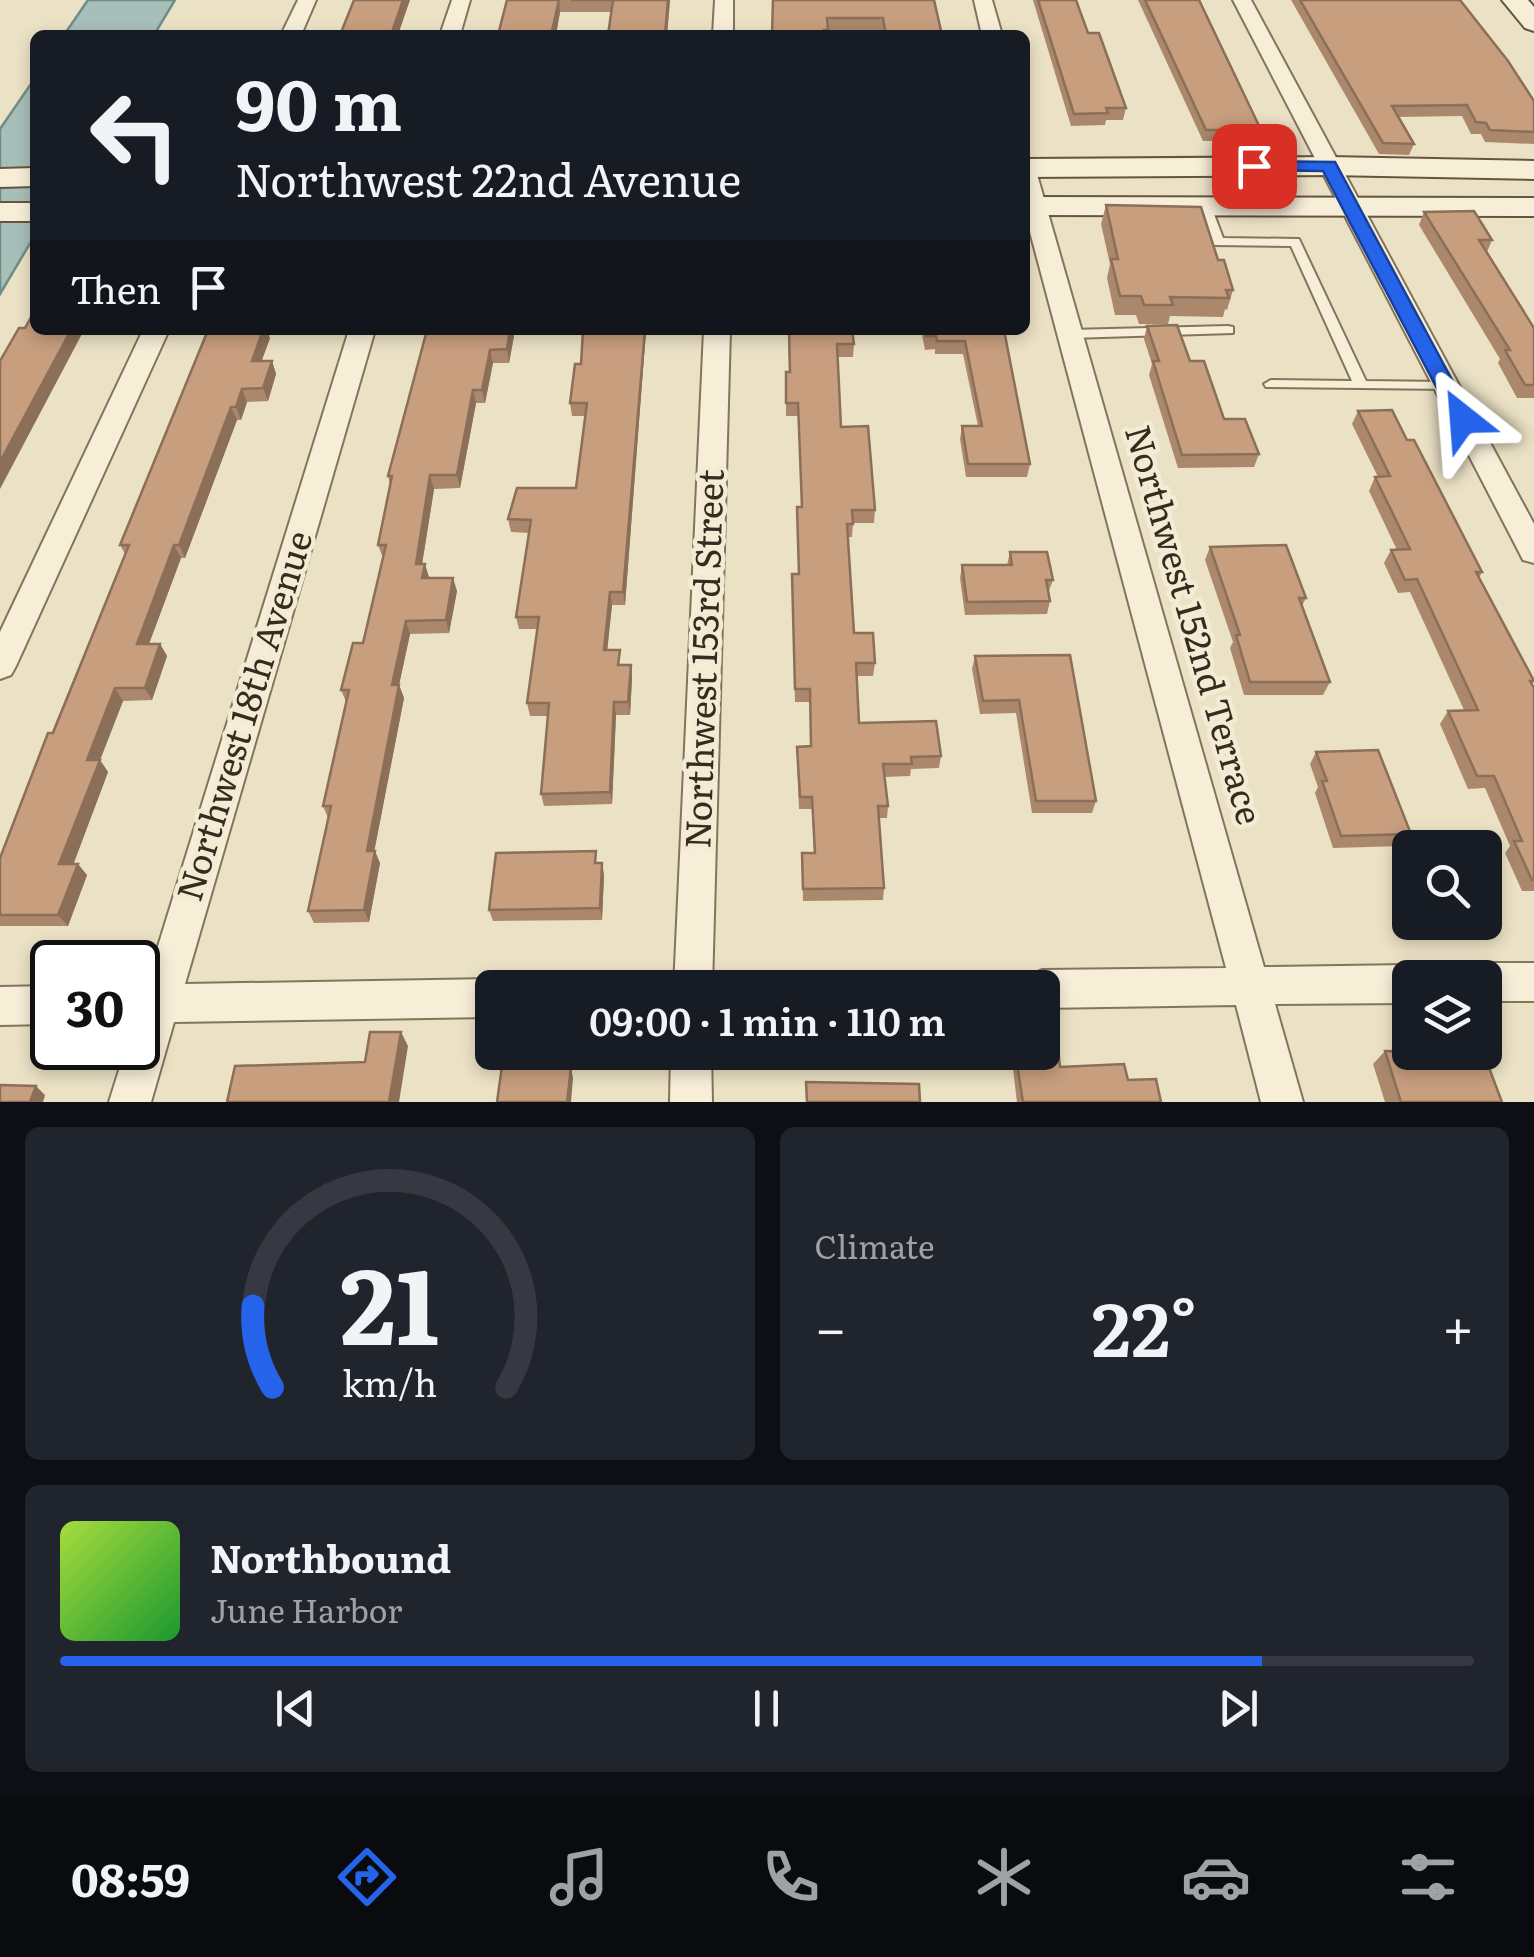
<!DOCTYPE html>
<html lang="en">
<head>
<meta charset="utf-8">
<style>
	:root { --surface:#171b24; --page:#20242c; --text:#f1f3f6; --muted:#9ea1a6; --line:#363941; --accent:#2563eb }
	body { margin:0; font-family:Literata,serif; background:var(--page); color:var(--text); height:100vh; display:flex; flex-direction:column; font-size:38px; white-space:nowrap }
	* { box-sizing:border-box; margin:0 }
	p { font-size:32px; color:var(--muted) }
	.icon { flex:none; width:55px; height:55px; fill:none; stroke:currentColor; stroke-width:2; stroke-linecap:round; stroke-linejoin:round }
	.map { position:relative; height:1102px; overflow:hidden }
	.side { display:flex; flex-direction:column; gap:25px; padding:25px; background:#0d0f14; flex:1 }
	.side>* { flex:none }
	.banner { position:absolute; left:30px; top:30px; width:1000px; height:305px; border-radius:15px; box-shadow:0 5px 15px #0003; background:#171b24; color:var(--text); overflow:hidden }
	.buttons { position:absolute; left:1392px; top:830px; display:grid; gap:20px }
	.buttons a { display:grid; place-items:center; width:110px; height:110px; border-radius:15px; background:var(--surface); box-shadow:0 5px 15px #0003; font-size:50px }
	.speed { position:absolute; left:30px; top:940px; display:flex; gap:20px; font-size:50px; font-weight:700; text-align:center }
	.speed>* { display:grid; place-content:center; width:130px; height:130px; border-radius:50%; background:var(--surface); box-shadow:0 5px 15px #0003; line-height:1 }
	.speed .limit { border:5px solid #111; border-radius:15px; background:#fff; color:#111 }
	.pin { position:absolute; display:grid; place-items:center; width:85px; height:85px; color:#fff; margin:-42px; border-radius:20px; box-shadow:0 5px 15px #0006 }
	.me { position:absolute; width:110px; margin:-55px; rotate:332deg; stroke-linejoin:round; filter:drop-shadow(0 0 8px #0008) }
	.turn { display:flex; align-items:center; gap:35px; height:210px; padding:0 40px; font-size:45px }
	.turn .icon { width:130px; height:130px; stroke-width:2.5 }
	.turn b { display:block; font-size:70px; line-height:85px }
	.then { display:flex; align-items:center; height:95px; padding:0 40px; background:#0003; gap:20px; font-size:38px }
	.big { font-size:75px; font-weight:600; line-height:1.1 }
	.side .card { flex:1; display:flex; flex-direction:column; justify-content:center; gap:15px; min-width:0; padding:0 35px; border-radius:15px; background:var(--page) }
	.side .dial { align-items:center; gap:0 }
	.dial svg { height:260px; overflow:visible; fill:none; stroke:var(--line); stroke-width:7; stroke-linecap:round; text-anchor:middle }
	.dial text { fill:var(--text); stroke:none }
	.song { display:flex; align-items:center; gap:30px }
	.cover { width:120px; height:120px; border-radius:15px; background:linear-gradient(135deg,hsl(80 70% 55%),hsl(130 70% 35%)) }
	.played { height:10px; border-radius:5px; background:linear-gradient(90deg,var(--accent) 85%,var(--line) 85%) }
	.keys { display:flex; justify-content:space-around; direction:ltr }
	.heat { display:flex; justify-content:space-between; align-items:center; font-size:55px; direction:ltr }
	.side .tiles { flex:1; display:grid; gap:25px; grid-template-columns:1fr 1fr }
	.card:last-child { grid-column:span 2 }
	.trip { position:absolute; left:475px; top:970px; width:585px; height:100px; border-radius:15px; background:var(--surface); box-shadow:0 5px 15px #0003; font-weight:600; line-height:100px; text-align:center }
	.dock { display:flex; height:160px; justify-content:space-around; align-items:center; background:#090b0e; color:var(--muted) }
	.dock .icon { width:70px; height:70px }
	.dock .on { color:var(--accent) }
	.dock b { font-size:45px; color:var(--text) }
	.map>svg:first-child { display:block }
</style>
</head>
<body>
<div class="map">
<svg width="1534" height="1102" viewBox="0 0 1534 1102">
	<rect width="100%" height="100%" fill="#ebe1c5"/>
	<path fill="#a7bfb8" stroke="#6e8d86" stroke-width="2.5" d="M88,0H175L154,35H64Z
		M35,78V235L0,294V129Z"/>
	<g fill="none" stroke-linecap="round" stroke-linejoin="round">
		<defs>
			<path id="lane" d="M1205,203L1211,206L1223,238L1299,239L1366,381L1445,382L1452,386L1450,389L1266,387L1264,384L1271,380L1352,381L1291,246L1214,245L1199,206Z
				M1228,326L1233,327V333L1070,338L1064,334L1070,330Z"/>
			<path id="street" d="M298,0H316L301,35H281Z
				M452,0H470L460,35H440Z
				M715,0H733V35H713Z
				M974,0H992L1002,35H982Z
				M1233,0H1251L1534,524V563L1523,560L1519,552Z
				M1025,164L1036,171L1264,967L1410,965L1424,971L1427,978H1410V1003L1275,1004L1303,1102H1261L1236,1005L1042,1008V988H1023L1028,976L1042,970L1226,968L1025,213Z
				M143,330H169L16,666L11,675L0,679V632Z
				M349,330H375L185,984L492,979L507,988H492V1017L174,1022L151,1102H109L126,1048H138V986L146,985Z
				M704,330H730L712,988H674Z
				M1485,963H1534V1001H1485V978H1468L1471,969Z
				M52,986V1024L0,1025V987Z
				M671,1052H711L712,1102H670Z"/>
			<path id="secondary" d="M1502,0H1528L1534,7V31L1525,28Z
				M1329,157L1534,161V179L1329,175L1025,177V159Z
				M35,168V186L0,187V169Z
				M1025,197L1534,198V216L1025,215Z
				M0,203H35V221H0Z"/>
		</defs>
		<use href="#lane" stroke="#85735c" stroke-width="4"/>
		<use href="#street" stroke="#85735c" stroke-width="4"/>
		<use href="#secondary" stroke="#675440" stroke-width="4"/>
		<use href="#lane" fill="#f7eed8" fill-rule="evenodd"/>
		<use href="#street" fill="#f7eed8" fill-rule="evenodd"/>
		<use href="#secondary" fill="#f7eed8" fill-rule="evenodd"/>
	</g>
	<path fill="#ab886c" d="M507,0H670L667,35H608L611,12H560L556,35H498Z
		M773,0H934L942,35H883L882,30H828V35H772Z
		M1033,0H1076L1088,33L1126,108L1123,120H1106L1105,125L1071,126Z
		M1138,0H1199L1261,130L1257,141H1203Z
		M1291,0H1460L1534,101V144L1485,142L1481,134H1471L1462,116L1398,117L1414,144L1409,155L1379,154Z
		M1106,205L1218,260L1233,290L1227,310L1225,309L1223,317L1170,316L1168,324H1139L1136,315H1115L1107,278L1110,264L1101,224Z
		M1424,212L1492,240L1487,252L1534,328V398H1517L1498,363L1500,359L1419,225Z
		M1147,326L1190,361L1224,419L1259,454L1254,467L1178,468L1149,375L1152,364L1144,339Z
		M427,330H513L514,336L509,363H493L485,403H476L460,488L434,489L422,564L428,578L457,591L449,633L410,634L399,685L404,698L374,851L380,863L369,922L314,923L308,911L328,818L323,806L346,702L341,690L363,643L383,558L378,545L390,484L388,476Z
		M583,330H646L625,605H612L607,650L621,665H631L632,678L630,715H616L612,804L544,806L541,794L548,716H530L527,703L537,629H519L516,617L529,533L511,532L508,519L576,488L585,416H572L570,403L581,364Z
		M788,330L854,344L853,357H838L841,427L875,510L874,523H853L852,537H848L854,633L875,663L873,676H857L859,723L941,756L939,768L911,769L910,776L885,777L888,806L887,818H879L884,888L883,900L803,901L802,853H814L812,809H799L797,759V747L810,746V702H795L792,587L799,574L797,507H802L798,416H786V372H789Z
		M921,330H1004L1030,464L1027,477H966L960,439L962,426H978L963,354H935V349L925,350Z
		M270,338L261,361H272L276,374L268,401L247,402L241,420H237L185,558H181L149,644H160L167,656L152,700L123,701L100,760L108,772L73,864L87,875L68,926H0V858L125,554L120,545Z
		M1358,411L1407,440L1482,572L1479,578L1534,681L1532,684L1534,688V891H1522L1505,853L1510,846L1485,788L1468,789L1440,724L1448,711L1464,710L1410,592L1398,593L1384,563L1391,550H1397L1369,491L1375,477H1378L1352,424Z
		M1210,547L1306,598L1302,606L1330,682L1323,695H1244L1230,648L1233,642L1205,560Z
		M1010,552L1053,580L1048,593L1050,601L1047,614L965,615L960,578L962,565H1007Z
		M1070,655L1096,801L1092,813H1032L1016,713L980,714L972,669L975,656Z
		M1316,752L1411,834L1402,846L1333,848L1315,793L1318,787L1310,764Z
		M598,863H602L604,875L602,920L493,921L489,910Z
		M1385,1051L1502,1102H1385L1373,1064Z
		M1016,1058L1128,1080L1161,1102H1017L1013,1069Z"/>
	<path fill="#8b6f58" d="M403,0H410L398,35H391Z
		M559,0L560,12L556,35H551Z
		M668,0H670L667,35H665Z
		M71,330H82L83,332L0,489V462Z
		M263,330H267L270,338L257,374L252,361Z
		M510,330H513L514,336L509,363L507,349Z
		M645,330H646L625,605L623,592Z
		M490,350L493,363L485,403L482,390Z
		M272,361L276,374L268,401L263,388Z
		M242,389L247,402L241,420L236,407Z
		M473,390L476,403L460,488L457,475Z
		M231,407L237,420L185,558L179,545Z
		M430,475L434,489L420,577L416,564Z
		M174,545L181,558L144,657L137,644Z
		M425,564L429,577L426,591L422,578Z
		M453,578L457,591L449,633L446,620Z
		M610,592L612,605L606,662L604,650Z
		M406,621L410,634L399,685L404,698L372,863L367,851L392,685Z
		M160,644L167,656L152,700L145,688Z
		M631,665L632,678L630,715L628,702Z
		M115,688L123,701L100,760L108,772L69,876L59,864L87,760Z
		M614,702L616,715L612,804L610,792Z
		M375,851L380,863L369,922L364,910Z
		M602,863L604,875L602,920L600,908Z
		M78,864L87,875L68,926L58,915Z
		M401,1032L408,1046L399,1102H389Z
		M571,1068L573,1078L571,1102H567Z
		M36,1086L45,1095L43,1102H30Z"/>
	<path fill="#c79e7e" stroke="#8b6f58" stroke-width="2.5" d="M354,0H403L391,35H340Z
		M507,0H559L551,35H498Z
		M571,0H668L665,35H608L613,0Z
		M773,0H934L942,35H886L883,18H827L828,30H824V35H772Z
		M1038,0H1076L1088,33H1099L1126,108H1106L1108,113L1074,114Z
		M1145,0H1199L1261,130H1206Z
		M1300,0H1460L1508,61L1534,101V132L1490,130L1486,123L1476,122L1467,105L1392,106L1414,144L1383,143Z
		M1106,205L1201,207L1218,260H1224L1233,290H1226L1229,298L1170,297L1173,305H1144L1141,296H1120L1111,259H1118Z
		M1474,211L1492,240H1479L1534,328V385H1525L1505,350H1510L1424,212Z
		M35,310V330H71L0,462V361L19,328H25Z
		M1177,325L1190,361H1204L1224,419H1245L1259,454L1182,455L1153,361H1159L1147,326Z
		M208,330H263L252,361H272L263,388L242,389L236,407H231L179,545H174L137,644H160L145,688H115L87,760H100L59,864H78L58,915H0V858L48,733H53L129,545H120Z
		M427,330H510L507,349L490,350L482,390H473L457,475H430L416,564H425L422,578H453L446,620L406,621L392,685H399L367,851H375L364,910L308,911L331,806H323L349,690H341L353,643H363L386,545H378L392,476H388Z
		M583,330H645L623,592H610L604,650H620L618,665H631L628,702H614L610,792L541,794L549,703H527L539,617H516L531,520L508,519L517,488H576L587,403H570L575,364H581Z
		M789,330H852L854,344H837L841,427L868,426L875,510H852L853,524H847L854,633H873L875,663H856L859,723L936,721L941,756L911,757L912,764H883L888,806H878L884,888L803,889L802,853H815L812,797H800L797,747L811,746L810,689H795L792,574H799L797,507H802L798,403H786V372H790Z
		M925,330H1004L1030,464H968L962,426H982L965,341H937L936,336H926Z
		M1392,410L1407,440H1414L1482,572H1476L1534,681H1530L1534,688V880H1532L1514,841H1522L1494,776H1477L1448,711L1478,710L1417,579L1405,580L1391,550L1410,549L1375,477L1390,476L1358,411Z
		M1286,545L1306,598H1299L1330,682H1250L1236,635H1240L1210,547Z
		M1010,552H1047L1053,580H1046L1050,601L967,602L962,565H1012Z
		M1070,655L1096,801H1036L1019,700L983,701L975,656Z
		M1378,750L1411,834L1341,836L1322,781H1327L1316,752Z
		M596,851L595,863H602L600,908L489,910L496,853Z
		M370,1032H401L389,1102H227L235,1066L365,1062Z
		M1385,1051L1483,1052L1502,1102H1401Z
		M1059,1057L1060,1067L1124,1064L1128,1080L1156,1079L1161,1102H1023L1016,1058Z
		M502,1066L571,1068L567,1102H497Z
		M806,1082L919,1084L920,1102H807Z
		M0,1085L36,1086L30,1102H0Z"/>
	<path fill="#2563eb" stroke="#184099" stroke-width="2.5" d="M1254,161L1335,162L1473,419L1470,424L1463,426L1453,419L1323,171L1248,170V163Z"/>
	<g text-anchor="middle" stroke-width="9" stroke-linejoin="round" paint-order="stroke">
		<g font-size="35" fill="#362b1f" stroke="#f3ebd4">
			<text transform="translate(1193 625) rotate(74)" y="12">Northwest 152nd Terrace</text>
			<text transform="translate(705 659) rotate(-88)" y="12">Northwest 153rd Street</text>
			<text transform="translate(245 716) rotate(-73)" y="12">Northwest 18th Avenue</text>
		</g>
	</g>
</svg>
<div class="buttons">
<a><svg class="icon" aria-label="search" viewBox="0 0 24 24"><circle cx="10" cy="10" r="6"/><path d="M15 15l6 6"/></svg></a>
<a><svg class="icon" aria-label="layers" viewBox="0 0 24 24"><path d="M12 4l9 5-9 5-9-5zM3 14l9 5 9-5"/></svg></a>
</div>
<div class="speed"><div class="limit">30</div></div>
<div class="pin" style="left:1254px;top:166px;background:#d93025"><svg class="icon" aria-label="arrive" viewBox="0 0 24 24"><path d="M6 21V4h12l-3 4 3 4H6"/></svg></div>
<svg class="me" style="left:1463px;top:419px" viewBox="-20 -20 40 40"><path d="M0-17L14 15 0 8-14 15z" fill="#2563eb" stroke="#fff" stroke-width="4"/></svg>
<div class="trip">09:00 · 1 min · 110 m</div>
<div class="banner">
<div class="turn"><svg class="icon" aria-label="left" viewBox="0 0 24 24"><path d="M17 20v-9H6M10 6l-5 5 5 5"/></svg><div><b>90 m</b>Northwest 22nd Avenue</div></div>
<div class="then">Then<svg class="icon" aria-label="arrive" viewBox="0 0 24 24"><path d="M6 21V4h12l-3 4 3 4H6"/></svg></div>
</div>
</div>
<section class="side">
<div class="tiles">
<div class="card dial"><svg viewBox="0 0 100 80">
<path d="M14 69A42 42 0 1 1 86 69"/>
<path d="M14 69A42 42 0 0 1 8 44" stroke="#2563eb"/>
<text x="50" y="56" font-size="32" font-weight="700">21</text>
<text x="50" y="72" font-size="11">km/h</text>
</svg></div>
<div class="card"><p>Climate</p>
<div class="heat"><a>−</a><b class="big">22°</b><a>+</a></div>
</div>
<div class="card">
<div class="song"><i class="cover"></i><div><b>Northbound</b><p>June Harbor</p></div></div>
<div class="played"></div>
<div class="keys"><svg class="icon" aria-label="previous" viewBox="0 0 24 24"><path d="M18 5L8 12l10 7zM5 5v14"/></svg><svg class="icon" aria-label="pause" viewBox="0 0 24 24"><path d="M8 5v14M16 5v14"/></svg><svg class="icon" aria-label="next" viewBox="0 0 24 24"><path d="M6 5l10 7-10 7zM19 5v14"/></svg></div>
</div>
</div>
</section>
<nav class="dock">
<b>08:59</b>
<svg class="icon on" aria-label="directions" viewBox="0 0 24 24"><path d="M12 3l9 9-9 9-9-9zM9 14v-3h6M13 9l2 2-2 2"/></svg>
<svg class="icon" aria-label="music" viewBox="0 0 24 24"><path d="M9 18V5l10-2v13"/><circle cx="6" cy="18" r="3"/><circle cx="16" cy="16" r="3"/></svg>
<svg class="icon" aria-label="phone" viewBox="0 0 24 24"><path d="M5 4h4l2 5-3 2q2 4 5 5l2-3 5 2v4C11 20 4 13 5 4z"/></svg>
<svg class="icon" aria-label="climate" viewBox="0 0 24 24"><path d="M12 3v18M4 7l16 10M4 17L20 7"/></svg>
<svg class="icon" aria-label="car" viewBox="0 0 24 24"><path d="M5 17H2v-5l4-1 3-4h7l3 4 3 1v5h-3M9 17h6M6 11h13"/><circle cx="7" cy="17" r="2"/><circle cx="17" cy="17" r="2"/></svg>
<svg class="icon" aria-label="filters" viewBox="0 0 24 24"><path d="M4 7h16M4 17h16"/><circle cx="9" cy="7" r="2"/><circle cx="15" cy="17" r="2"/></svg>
</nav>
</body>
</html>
